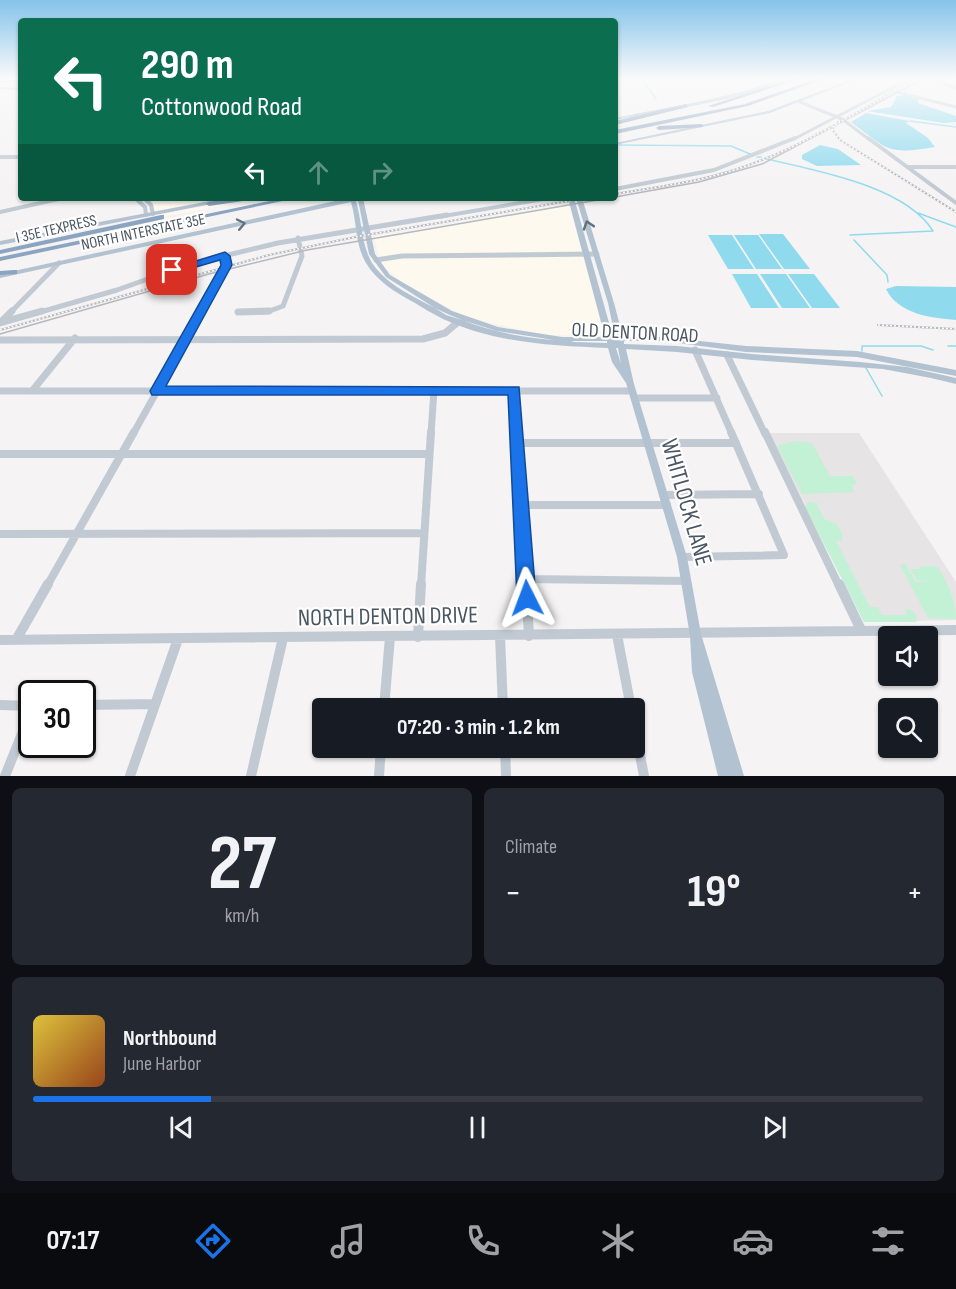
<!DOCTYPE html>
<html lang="en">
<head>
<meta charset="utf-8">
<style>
	:root { --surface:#171b24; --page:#242831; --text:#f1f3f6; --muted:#9ea1a6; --line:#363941; --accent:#1a73e8 }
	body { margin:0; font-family:"Sofia Sans Condensed",sans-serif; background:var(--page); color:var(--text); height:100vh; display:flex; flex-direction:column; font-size:22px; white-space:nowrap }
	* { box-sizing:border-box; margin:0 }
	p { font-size:20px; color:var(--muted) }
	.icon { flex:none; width:33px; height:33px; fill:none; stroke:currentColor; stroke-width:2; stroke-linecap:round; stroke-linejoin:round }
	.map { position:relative; height:776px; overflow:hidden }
	.drawer { display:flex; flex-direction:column; gap:12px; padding:12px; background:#0d0f14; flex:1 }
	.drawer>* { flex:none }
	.hud { position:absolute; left:18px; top:18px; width:600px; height:183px; border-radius:6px; box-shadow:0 2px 4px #0004; background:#0b6e4f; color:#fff; overflow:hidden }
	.fabs { position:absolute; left:878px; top:626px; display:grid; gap:12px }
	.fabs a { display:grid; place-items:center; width:60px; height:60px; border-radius:6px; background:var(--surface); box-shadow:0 2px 4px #0004; font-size:30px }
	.speed { position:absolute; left:18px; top:680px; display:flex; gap:12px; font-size:30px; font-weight:700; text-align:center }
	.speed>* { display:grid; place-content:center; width:78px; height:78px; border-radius:50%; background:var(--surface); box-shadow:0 2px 4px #0004; line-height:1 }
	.speed .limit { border:3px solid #111; border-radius:9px; background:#fff; color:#111 }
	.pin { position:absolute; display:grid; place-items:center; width:51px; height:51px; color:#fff; margin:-26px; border-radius:12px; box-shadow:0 3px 9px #0006 }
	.me { position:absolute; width:66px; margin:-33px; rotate:357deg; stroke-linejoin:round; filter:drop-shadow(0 0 4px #0008) }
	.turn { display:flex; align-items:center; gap:21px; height:126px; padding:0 24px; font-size:27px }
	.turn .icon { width:78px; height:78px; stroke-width:2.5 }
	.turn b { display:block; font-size:42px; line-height:51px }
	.lanes { display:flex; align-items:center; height:57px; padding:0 24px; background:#0003; justify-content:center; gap:30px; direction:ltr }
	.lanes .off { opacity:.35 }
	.big { font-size:45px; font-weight:700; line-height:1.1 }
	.drawer .card { flex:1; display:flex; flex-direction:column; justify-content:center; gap:9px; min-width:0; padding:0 21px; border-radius:9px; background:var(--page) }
	.drawer .dial { align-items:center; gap:0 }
	.dial b { font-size:78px; line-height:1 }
	.song { display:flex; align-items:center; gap:18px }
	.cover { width:72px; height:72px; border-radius:9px; background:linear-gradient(135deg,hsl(50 70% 55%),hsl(20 70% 35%)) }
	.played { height:6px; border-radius:3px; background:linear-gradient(90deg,var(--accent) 20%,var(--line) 20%) }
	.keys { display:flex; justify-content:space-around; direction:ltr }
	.heat { display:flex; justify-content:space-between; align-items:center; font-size:33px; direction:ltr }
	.drawer .tiles { flex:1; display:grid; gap:12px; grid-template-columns:1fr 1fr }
	.card:last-child { grid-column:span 2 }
	.trip { position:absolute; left:312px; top:698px; width:333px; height:60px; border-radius:6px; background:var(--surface); box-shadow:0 2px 4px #0004; font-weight:700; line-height:60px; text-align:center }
	.dock { display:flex; height:96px; justify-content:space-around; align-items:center; background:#090b0e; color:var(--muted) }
	.dock .icon { width:42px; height:42px }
	.dock .selected { color:var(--accent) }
	.dock b { font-size:27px; color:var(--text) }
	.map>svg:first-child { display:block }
</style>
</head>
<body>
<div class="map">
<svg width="956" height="776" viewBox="0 0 956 776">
	<rect width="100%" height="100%" fill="#f5f3f3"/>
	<path fill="#fdf9ef" d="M148,198H233L227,205L157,218L152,202Z
		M569,205L605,336L542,335L466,317L403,283L385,268L378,255L375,237Z"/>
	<path fill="#e6e4e5" d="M769,433H859L956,582V620L864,622Z"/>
	<path fill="#c3f1d5" d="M795,441L812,443L830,476H853L857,484L851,485L855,492L802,494L777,446Z
		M808,502L821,504L817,505L825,520C835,520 844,529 842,541H836L870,607H878L882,615H907L905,609H910L917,616L916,622H864L805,507Z
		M905,564L916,582L930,581L917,580L910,569H922L920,566H937C947,581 956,601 956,619L928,618L900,565Z"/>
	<path fill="#90daee" d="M905,95L919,99L918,103L956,116V122L944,123L867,111L891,107L897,96Z
		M866,113L910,121L906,123L928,138L935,147C886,155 889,150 851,122Z
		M820,145L838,149L861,165L817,166L802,159V155Z
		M759,234H783L810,269H784Z
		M708,235H732L754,269H728Z
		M734,235H758L782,269H756Z
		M732,274H757L779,308H751Z
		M760,274H786L810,308H782Z
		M788,274H814L840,308H812Z
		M896,286L956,287V320C931,318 898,314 886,289Z"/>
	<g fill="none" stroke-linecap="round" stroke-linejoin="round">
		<path stroke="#90daee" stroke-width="1.5" d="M641,78L656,99
			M910,121L956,127
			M619,145L731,146L750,154
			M757,157H761
			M767,159C817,171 905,186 933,231L850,235
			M918,213L956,227
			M854,240L887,275L888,282
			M948,346H956
			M862,351V346H921L933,350
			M866,368L882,396"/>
		<path stroke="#c1cad2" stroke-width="3" d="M928,78L956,88
			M889,90L956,107
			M800,102L842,119L870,140
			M792,140L911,78"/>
		<path stroke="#c1cad2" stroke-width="4" d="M868,138L956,203
			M0,157H21
			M908,167H956
			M615,189L714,170L795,138
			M135,198L145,207L146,215
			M144,198L151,205L153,214
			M0,212L63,198
			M438,217L549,198"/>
		<path stroke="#c1cad2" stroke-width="5" d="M376,260L402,256L597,254
			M238,312H267L283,306L302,256L298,238
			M10,313L59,263
			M37,313L117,290L190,264L278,243L447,215
			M201,313L225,271V256"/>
		<path stroke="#c1cad2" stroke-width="7" d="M238,312L269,311
			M3,320L12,311
			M0,323L42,311
			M0,340L423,339L445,333L457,323
			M695,350L732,434
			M727,355L765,434
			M514,390L517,434
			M0,391H632
			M32,391L75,338
			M635,398H717
			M133,434L202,311
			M431,434L434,390"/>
		<path stroke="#c1cad2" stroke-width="8" d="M517,432L526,586
			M765,432L839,586
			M518,443H736
			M0,454H429
			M664,495L759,494
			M522,505H667
			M0,534L424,533
			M682,557L784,555L731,432
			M525,579L687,581
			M47,586L134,432
			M421,586L431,432"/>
		<path stroke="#c1cad2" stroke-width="10" d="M526,584L529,636
			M839,584L861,630
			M617,635L631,708
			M500,636L503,708
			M418,637L421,584
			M0,640L956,630
			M16,640L48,584
			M0,705L32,706
			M82,705L155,704
			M384,708L390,637
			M634,724L644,776
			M505,747L506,776
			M5,776L32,709
			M130,776L178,639
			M251,776L283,638
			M379,776L381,747"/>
		<path fill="#b3c2d1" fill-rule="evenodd" d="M784,78H790C735,103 673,108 615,120V118C672,106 729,99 784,78Z
			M855,78H861L770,113L615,145V143L768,111Z
			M0,87L21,88V90L0,89Z
			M349,198H363L375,254L390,275L452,311L498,327L562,337H605L568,198H574L613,337H615L608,303L576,198H582L614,303L623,337H663L746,346L857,351L956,370V376L857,357L746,352L663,341H624V344L677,346L752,354L860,362L907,367L956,378V384L931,378L883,369L752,360L677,352L626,349L634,384L687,557L701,634L744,776H718L692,672L690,636L677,557L626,383L612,362L608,348C552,346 495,343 443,319C434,314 424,309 415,303C397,293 377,282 366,263C355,245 357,222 351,202L0,278V274ZM358,200L369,254L386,277L446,315L497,331L554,340C501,336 460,323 414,297C399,289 382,278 372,263C361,244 362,221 356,201ZM571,341H607V343L574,342ZM616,348H618L621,364Z
			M215,200L218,202L217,203L0,245V241Z"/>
		<path fill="#8ba5c1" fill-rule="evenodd" d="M794,78H802L713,107L708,106Z
			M819,78H827L748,106L615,134V130L745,104Z
			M21,79V81L0,82V80Z
			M686,104L688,107L615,125V121Z
			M701,124L703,125V127L659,130L656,128L659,126Z
			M236,198H253L250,200L209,206L206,204L209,202Z
			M284,198H297L0,261V257Z
			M161,215H164V219L0,254V250Z
			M14,270H17V274L0,275V271Z"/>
		<path stroke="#b5b8bd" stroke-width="1.5" d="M615,197L699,182L762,164L925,78
			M0,334L209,274L307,250L609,198"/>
		<defs>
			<path id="rail" d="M840,120L832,129L840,140L956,212
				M615,194C656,187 697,182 737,169C801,148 859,111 917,78
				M878,325L956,329
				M0,330L269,255L360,236L587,198"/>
		</defs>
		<use href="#rail" stroke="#b5b8bd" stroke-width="2"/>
		<use href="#rail" stroke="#fff" stroke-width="1.5" stroke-dasharray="2" stroke-linecap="butt"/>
	</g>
	<defs><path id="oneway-chevron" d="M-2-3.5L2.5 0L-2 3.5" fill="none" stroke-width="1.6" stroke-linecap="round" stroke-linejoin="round" transform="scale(1.5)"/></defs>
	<g stroke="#64717d">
		<use href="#oneway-chevron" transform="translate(241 224) rotate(-12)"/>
		<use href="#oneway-chevron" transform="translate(588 225) rotate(-108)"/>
	</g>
	<linearGradient id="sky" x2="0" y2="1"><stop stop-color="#85c3ea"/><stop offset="0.42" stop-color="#fafafa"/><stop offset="1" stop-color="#fafafa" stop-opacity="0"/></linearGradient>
	<rect width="956" height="187" fill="url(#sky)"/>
	<path fill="#1a73e8" stroke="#114b97" stroke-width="1.5" d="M225,252L230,256L232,265L166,386L519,387L536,598L533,605L527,607L520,605L517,598L508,395H152L150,391L221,265L220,260L172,274L167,270Z"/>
	<g text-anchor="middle" stroke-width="4.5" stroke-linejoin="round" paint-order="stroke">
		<g font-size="16" fill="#4a5661" stroke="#fff">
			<text transform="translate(56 228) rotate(-13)" y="6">I 35E TEXPRESS</text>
			<text transform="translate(143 231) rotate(-12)" y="6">NORTH INTERSTATE 35E</text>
		</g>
		<g font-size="20" fill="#4a5661" stroke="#fff">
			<text transform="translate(635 332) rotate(3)" y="7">OLD DENTON ROAD</text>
		</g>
		<g font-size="24" fill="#4a5661" stroke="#fff">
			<text transform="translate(687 502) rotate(74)" y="8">WHITLOCK LANE</text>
			<text transform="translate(388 616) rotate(-1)" y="8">NORTH DENTON DRIVE</text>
		</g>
	</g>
</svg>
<div class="fabs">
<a><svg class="icon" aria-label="sound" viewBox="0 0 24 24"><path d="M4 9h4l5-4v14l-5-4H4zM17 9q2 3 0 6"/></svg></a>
<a><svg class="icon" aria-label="search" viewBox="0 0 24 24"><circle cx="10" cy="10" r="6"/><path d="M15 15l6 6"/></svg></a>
</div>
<div class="speed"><div class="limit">30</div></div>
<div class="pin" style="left:172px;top:270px;background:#d93025"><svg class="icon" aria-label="arrive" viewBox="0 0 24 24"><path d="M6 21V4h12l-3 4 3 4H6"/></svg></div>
<svg class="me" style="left:527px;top:598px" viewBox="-20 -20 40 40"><path d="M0-17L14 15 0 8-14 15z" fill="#1a73e8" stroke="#fff" stroke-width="4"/></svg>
<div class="trip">07:20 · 3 min · 1.2 km</div>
<div class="hud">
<div class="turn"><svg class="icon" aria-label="left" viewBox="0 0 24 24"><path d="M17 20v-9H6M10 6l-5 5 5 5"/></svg><div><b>290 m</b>Cottonwood Road</div></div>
<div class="lanes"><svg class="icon" aria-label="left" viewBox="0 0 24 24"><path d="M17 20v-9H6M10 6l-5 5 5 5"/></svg><svg class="icon off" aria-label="ahead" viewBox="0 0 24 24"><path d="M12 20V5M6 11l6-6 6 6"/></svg><svg class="icon off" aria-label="right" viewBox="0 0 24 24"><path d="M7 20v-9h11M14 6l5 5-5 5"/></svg></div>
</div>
</div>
<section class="drawer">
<div class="tiles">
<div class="card dial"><b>27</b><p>km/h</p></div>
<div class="card"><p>Climate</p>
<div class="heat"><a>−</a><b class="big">19°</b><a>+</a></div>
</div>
<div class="card">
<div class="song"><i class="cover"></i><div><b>Northbound</b><p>June Harbor</p></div></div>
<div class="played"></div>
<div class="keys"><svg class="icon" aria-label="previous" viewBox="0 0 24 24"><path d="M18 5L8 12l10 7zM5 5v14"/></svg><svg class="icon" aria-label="pause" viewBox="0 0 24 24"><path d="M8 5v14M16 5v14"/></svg><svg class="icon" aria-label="next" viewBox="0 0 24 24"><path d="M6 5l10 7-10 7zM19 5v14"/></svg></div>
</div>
</div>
</section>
<nav class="dock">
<b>07:17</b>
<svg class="icon selected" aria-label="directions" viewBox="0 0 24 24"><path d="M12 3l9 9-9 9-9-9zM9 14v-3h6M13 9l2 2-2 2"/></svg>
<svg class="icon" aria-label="music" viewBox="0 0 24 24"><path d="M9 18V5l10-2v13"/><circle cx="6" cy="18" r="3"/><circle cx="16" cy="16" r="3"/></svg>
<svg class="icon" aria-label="phone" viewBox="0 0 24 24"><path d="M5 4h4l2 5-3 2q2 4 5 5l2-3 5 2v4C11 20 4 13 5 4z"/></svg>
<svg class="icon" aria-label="climate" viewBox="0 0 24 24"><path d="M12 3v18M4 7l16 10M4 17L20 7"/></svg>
<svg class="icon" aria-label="car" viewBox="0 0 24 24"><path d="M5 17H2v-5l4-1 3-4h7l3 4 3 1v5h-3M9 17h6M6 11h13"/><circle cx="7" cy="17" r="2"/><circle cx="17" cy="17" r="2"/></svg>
<svg class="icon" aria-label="filters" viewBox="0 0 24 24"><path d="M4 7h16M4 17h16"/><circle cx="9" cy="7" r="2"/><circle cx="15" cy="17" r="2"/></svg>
</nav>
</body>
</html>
